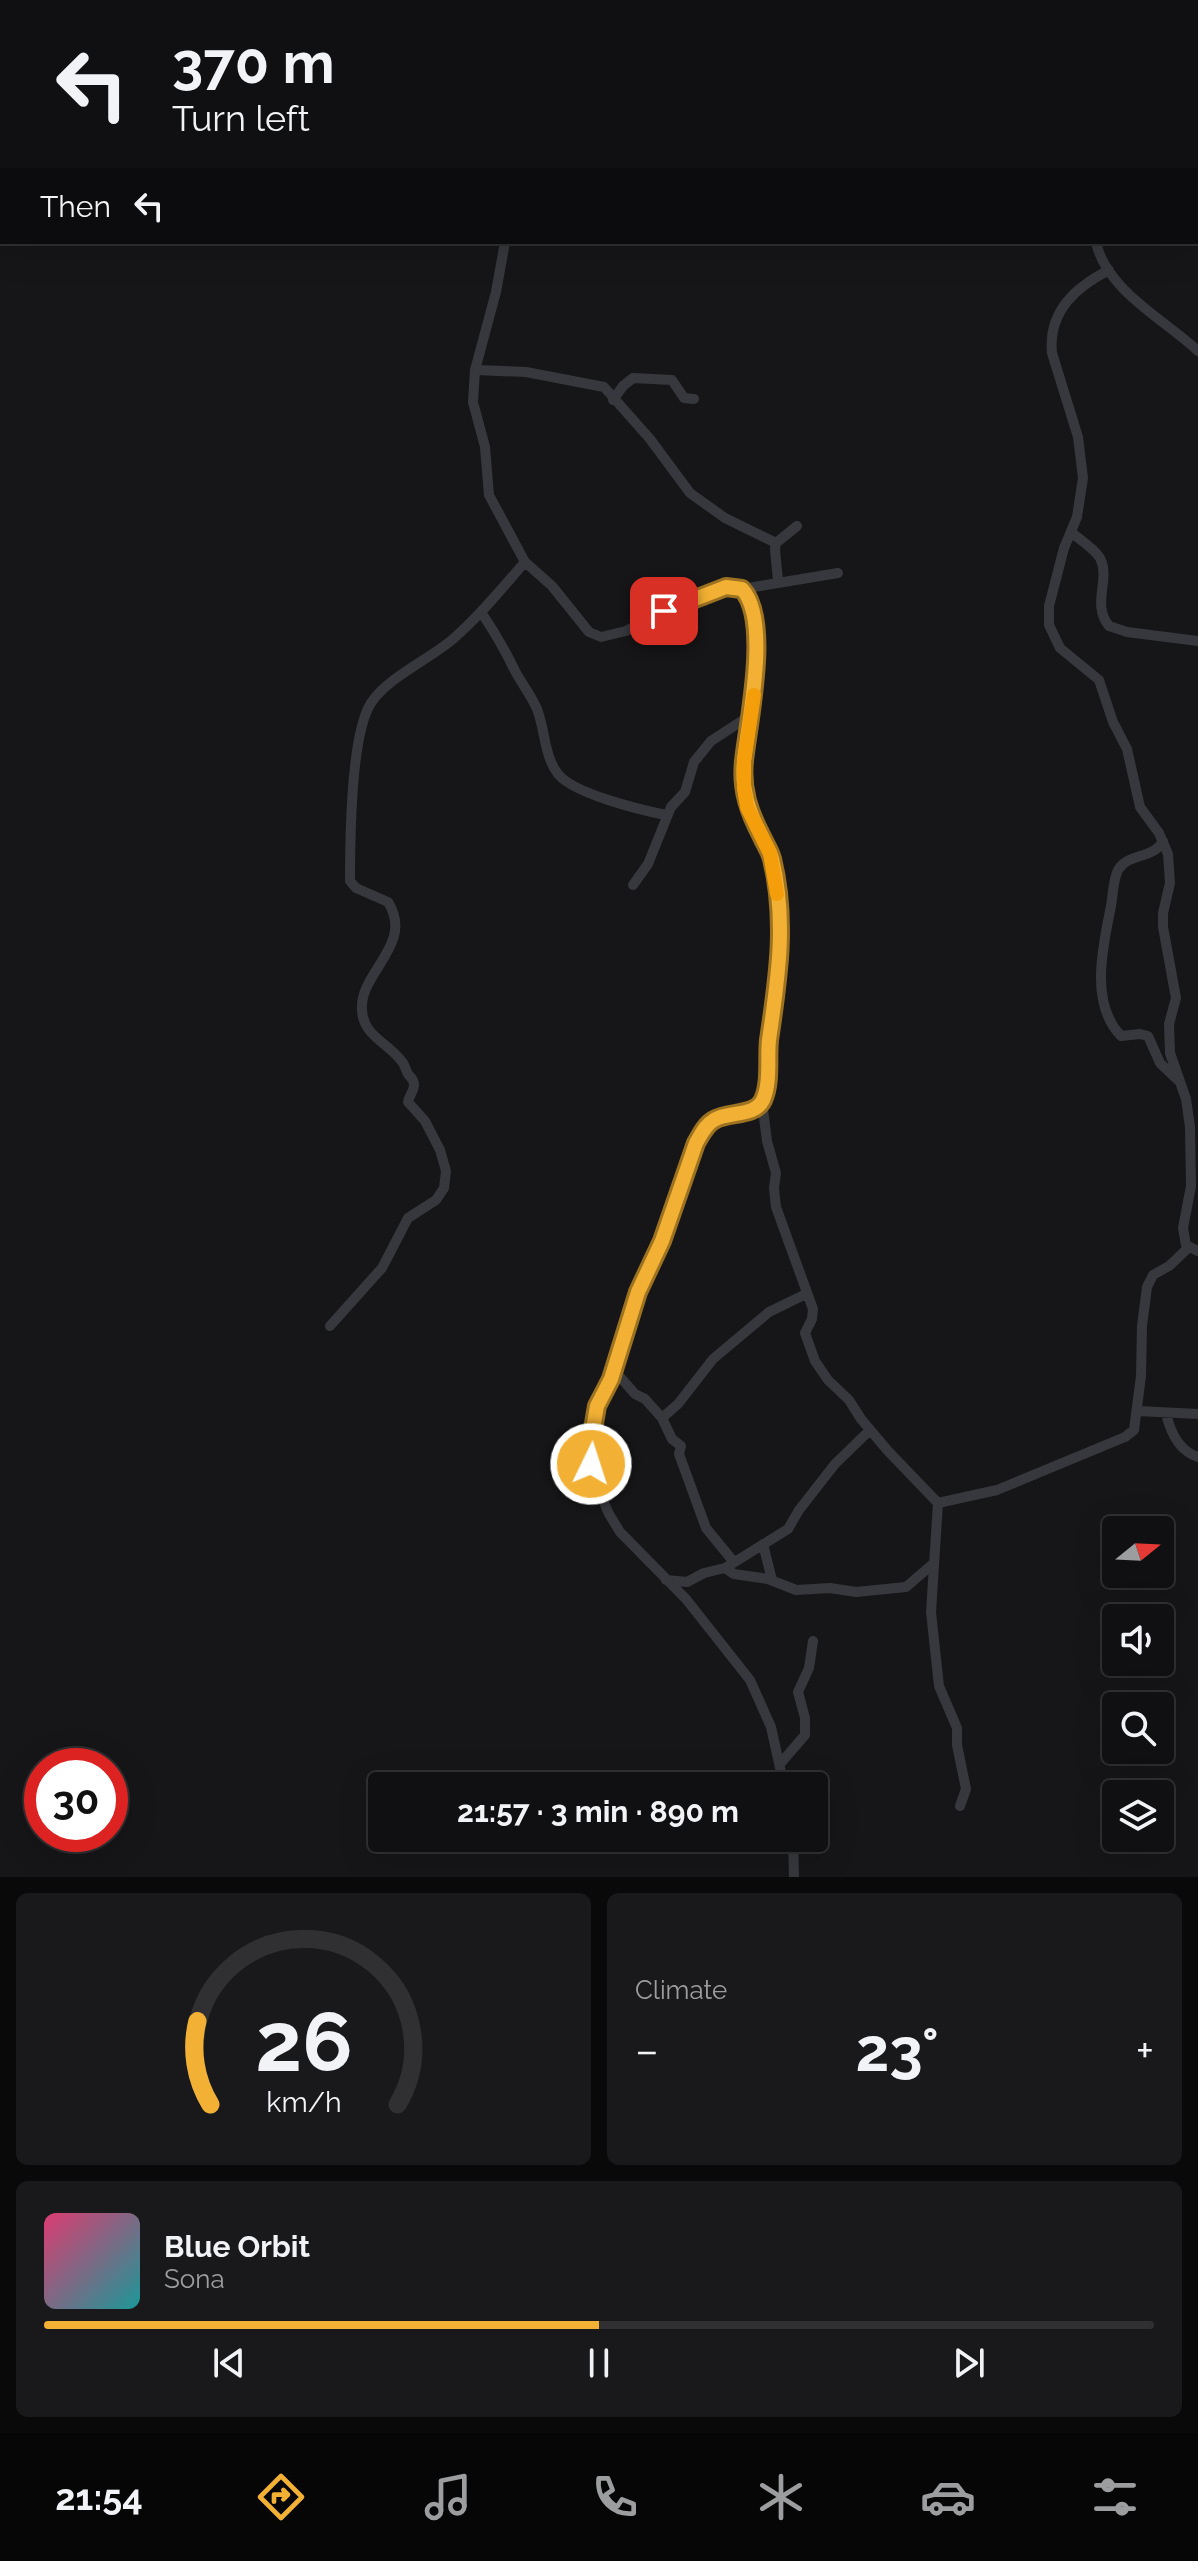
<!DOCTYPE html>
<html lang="en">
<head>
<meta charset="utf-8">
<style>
	:root { --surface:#101012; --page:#19191b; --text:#f1f3f6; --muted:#9c9d9f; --line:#303032; --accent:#f2b134 }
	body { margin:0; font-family:Raleway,sans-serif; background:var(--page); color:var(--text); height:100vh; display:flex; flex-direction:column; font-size:30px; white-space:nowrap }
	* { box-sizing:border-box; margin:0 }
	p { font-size:26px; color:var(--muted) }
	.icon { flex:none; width:44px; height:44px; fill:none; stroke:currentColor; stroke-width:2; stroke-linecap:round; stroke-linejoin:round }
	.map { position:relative; height:1877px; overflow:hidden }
	.drawer { display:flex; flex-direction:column; gap:16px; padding:16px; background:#09090a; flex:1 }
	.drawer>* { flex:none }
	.top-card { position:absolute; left:0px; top:0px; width:1198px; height:244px; box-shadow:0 8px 32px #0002,0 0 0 2px var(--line); background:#101012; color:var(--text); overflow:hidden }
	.needle { width:52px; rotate:72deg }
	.controls { position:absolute; left:1102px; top:1516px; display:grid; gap:16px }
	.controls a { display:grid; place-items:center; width:72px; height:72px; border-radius:8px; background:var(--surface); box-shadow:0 8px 32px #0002,0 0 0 2px var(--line); font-size:40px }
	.speed { position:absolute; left:24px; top:1748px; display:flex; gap:16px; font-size:40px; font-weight:700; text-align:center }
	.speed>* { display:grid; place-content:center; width:104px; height:104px; border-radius:50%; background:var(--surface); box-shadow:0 8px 32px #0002,0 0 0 2px var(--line); line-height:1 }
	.speed .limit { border:12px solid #d22; background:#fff; color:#111 }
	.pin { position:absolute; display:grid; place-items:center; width:68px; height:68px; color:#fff; margin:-34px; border-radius:16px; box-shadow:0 4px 12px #0006 }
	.me { position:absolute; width:88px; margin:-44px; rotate:4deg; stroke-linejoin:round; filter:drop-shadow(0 0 6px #0008) }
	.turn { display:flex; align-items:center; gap:28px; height:168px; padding:0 40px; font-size:36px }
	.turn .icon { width:104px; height:104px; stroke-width:2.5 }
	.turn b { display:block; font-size:56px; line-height:68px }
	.then { display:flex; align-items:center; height:76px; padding:0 40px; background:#0003; gap:16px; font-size:30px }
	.big { font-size:60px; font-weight:700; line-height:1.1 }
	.drawer .widget { flex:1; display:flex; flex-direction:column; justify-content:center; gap:12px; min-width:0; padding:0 28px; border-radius:12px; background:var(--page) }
	.drawer .dial { align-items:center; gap:0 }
	.dial svg { height:208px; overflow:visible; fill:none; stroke:var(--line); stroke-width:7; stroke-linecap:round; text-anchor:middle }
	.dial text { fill:var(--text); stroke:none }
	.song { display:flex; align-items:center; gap:24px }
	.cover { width:96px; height:96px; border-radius:12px; background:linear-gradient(135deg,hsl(340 70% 55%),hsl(180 70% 35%)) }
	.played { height:8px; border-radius:4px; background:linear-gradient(90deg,var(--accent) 50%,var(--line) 50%) }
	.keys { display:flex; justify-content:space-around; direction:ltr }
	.heat { display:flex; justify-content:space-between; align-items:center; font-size:44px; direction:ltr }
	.drawer .tiles { flex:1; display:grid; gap:16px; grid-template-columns:1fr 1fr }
	.widget:last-child { grid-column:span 2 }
	.trip { position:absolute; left:368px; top:1772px; width:460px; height:80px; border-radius:8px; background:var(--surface); box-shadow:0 8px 32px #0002,0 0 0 2px var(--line); font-weight:700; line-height:80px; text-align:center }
	.tabs { display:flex; height:128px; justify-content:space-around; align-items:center; background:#060607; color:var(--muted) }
	.tabs .icon { width:56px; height:56px }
	.tabs .on { color:var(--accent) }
	.tabs b { font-size:36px; color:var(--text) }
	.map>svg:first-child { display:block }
</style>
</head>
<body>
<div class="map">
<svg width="1198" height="1877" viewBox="0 0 1198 1877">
	<rect width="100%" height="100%" fill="#161618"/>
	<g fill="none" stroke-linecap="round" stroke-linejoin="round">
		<path stroke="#37383d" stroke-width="10" d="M42,0V2
			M527,0L530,2
			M1134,0V2
			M1184,0V2
			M167,2L171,0
			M1196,49L1198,54
			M2,109V142
			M0,192L2,191
			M505,242L496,292L475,370L473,402L485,447L489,495L525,562L552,586L589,632L601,637L626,631L664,611L726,587L742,589L749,599L754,617L756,679L744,761V788L747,807L772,860L781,945L766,1088C758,1121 739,1106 716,1118C706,1124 701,1134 696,1143L662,1241L638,1292L611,1379L597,1406L592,1435V1475L609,1514L620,1532L686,1599L750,1680L771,1727L784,1786
			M1096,242C1106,290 1165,320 1198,351
			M1109,270C1076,287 1048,311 1052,353L1078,437L1083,478L1077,517L1064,548L1049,606V625L1060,648L1099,680L1113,722L1127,749L1140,807L1159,833L1168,854L1170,883L1163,913V927L1176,998L1169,1024L1170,1053L1186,1099L1190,1127L1191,1186L1183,1228L1186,1245L1198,1251
			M475,370L526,372L604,387L650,439L690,493L725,518L776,543
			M613,400L623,386L633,378L672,380L684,398L694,399
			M1071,532C1080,540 1094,548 1100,558C1111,579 1091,604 1109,626L1127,632L1198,641
			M778,581L775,549L776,543L797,526
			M742,589L838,573
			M481,612C494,631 505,650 515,671C522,684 531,695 537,709C545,729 544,756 558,774C574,794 641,810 666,815
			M1163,841C1154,859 1128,853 1118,870C1113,880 1113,895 1111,906C1103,946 1089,1003 1121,1036L1140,1034L1148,1036L1160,1063L1180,1082
			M633,885L648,864L671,807L685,792L694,762L711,741L751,715
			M762,1102L767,1141L776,1173L774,1188L776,1207L813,1309L812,1319L805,1333L815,1361L828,1380L849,1400L861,1419L888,1451L938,1503L931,1612L939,1686L957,1728V1745L966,1789L960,1806
			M330,1326L382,1268L408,1218L436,1200L444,1188L446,1171L440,1150L425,1121L408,1102C409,1096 414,1091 414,1085C414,1079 411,1078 408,1074C406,1070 405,1066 403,1063C390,1043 363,1037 362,1010C359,972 415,945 388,902L356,888L350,881C350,842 351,734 371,703C388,677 430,659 453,639C480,616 502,588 525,562
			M614,1370L635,1394L645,1399L662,1418L672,1439L681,1446L679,1454L706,1528L733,1561
			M1138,1411L1198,1414
			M1166,1413C1170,1431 1179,1451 1198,1457
			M662,1418L678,1404L713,1359L769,1312L806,1294
			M938,1503L997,1490L1125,1437L1134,1430L1141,1376L1142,1326L1147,1287L1153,1275L1169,1266L1189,1247
			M763,1544L772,1580
			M725,1568L734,1574L768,1579L796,1590L830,1588L856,1592L906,1587L934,1563
			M666,1580L687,1582L704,1573L725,1568L788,1529L799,1510L835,1464L870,1430
			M780,1764L805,1735V1718L798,1692L809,1668L813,1641
			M793,1838L794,1877"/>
	</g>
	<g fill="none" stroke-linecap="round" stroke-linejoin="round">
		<defs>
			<path id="route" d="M591,1464L592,1435L597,1406L611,1379L638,1292L662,1241L696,1143C701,1135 705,1125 714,1120C728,1111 755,1117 763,1100C771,1082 767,1059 769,1040C778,979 787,920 772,859C770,851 765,844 762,837C749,812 741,790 744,761C748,722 771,620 742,589L726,587L664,611"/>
		</defs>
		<use href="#route" stroke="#9d7322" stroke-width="20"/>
		<use href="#route" stroke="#f2b134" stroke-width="14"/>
		<path stroke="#f59e0b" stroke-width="14" d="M754,695L744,761V788L747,807L770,853L777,894"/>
	</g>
</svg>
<div class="controls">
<a><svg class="needle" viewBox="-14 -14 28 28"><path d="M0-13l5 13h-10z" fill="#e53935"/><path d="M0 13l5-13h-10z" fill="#9c9d9f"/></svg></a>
<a><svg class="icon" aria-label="sound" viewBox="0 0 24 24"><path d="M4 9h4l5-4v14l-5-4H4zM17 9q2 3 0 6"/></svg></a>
<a><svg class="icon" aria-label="search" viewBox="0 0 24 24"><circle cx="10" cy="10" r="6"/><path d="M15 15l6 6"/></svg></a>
<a><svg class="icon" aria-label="layers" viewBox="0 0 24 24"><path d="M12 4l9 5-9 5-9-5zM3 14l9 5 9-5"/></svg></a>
</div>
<div class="speed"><div class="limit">30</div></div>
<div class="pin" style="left:664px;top:611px;background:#d93025"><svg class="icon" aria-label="arrive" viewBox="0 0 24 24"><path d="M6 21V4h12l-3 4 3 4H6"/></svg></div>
<svg class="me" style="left:591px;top:1464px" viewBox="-20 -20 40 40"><circle r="17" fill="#f2b134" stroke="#fff" stroke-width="3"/><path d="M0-11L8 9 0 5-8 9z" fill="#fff"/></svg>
<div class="trip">21:57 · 3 min · 890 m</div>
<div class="top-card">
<div class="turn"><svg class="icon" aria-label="left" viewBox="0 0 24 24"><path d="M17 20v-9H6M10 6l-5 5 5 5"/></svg><div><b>370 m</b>Turn left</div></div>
<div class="then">Then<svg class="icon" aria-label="left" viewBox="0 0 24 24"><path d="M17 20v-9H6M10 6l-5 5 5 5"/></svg></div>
</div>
</div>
<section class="drawer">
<div class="tiles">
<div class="widget dial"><svg viewBox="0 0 100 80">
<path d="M14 69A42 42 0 1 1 86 69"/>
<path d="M14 69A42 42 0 0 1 9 37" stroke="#f2b134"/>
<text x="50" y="56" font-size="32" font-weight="700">26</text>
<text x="50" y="72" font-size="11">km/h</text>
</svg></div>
<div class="widget"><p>Climate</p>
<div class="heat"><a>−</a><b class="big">23°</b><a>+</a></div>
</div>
<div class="widget">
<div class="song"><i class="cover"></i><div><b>Blue Orbit</b><p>Sona</p></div></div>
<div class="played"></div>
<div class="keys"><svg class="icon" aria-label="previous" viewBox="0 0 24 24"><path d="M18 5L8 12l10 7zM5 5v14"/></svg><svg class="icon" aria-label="pause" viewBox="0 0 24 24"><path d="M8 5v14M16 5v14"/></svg><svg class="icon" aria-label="next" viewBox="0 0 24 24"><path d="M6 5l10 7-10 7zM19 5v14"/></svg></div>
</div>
</div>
</section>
<nav class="tabs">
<b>21:54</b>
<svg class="icon on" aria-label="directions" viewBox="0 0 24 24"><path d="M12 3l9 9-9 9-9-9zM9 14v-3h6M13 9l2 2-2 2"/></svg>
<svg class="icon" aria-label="music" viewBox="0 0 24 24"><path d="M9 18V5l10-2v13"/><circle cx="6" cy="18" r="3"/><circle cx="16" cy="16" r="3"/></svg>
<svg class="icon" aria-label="phone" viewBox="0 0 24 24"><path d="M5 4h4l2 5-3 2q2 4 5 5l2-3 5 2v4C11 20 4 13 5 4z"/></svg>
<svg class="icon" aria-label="climate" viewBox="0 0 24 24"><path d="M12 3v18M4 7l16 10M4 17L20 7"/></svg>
<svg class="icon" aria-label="car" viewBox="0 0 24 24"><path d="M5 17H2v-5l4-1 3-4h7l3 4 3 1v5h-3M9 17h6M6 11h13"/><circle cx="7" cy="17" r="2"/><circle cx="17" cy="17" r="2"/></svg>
<svg class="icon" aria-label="filters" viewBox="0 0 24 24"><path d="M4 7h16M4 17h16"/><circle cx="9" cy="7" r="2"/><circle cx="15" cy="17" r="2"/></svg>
</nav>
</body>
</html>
